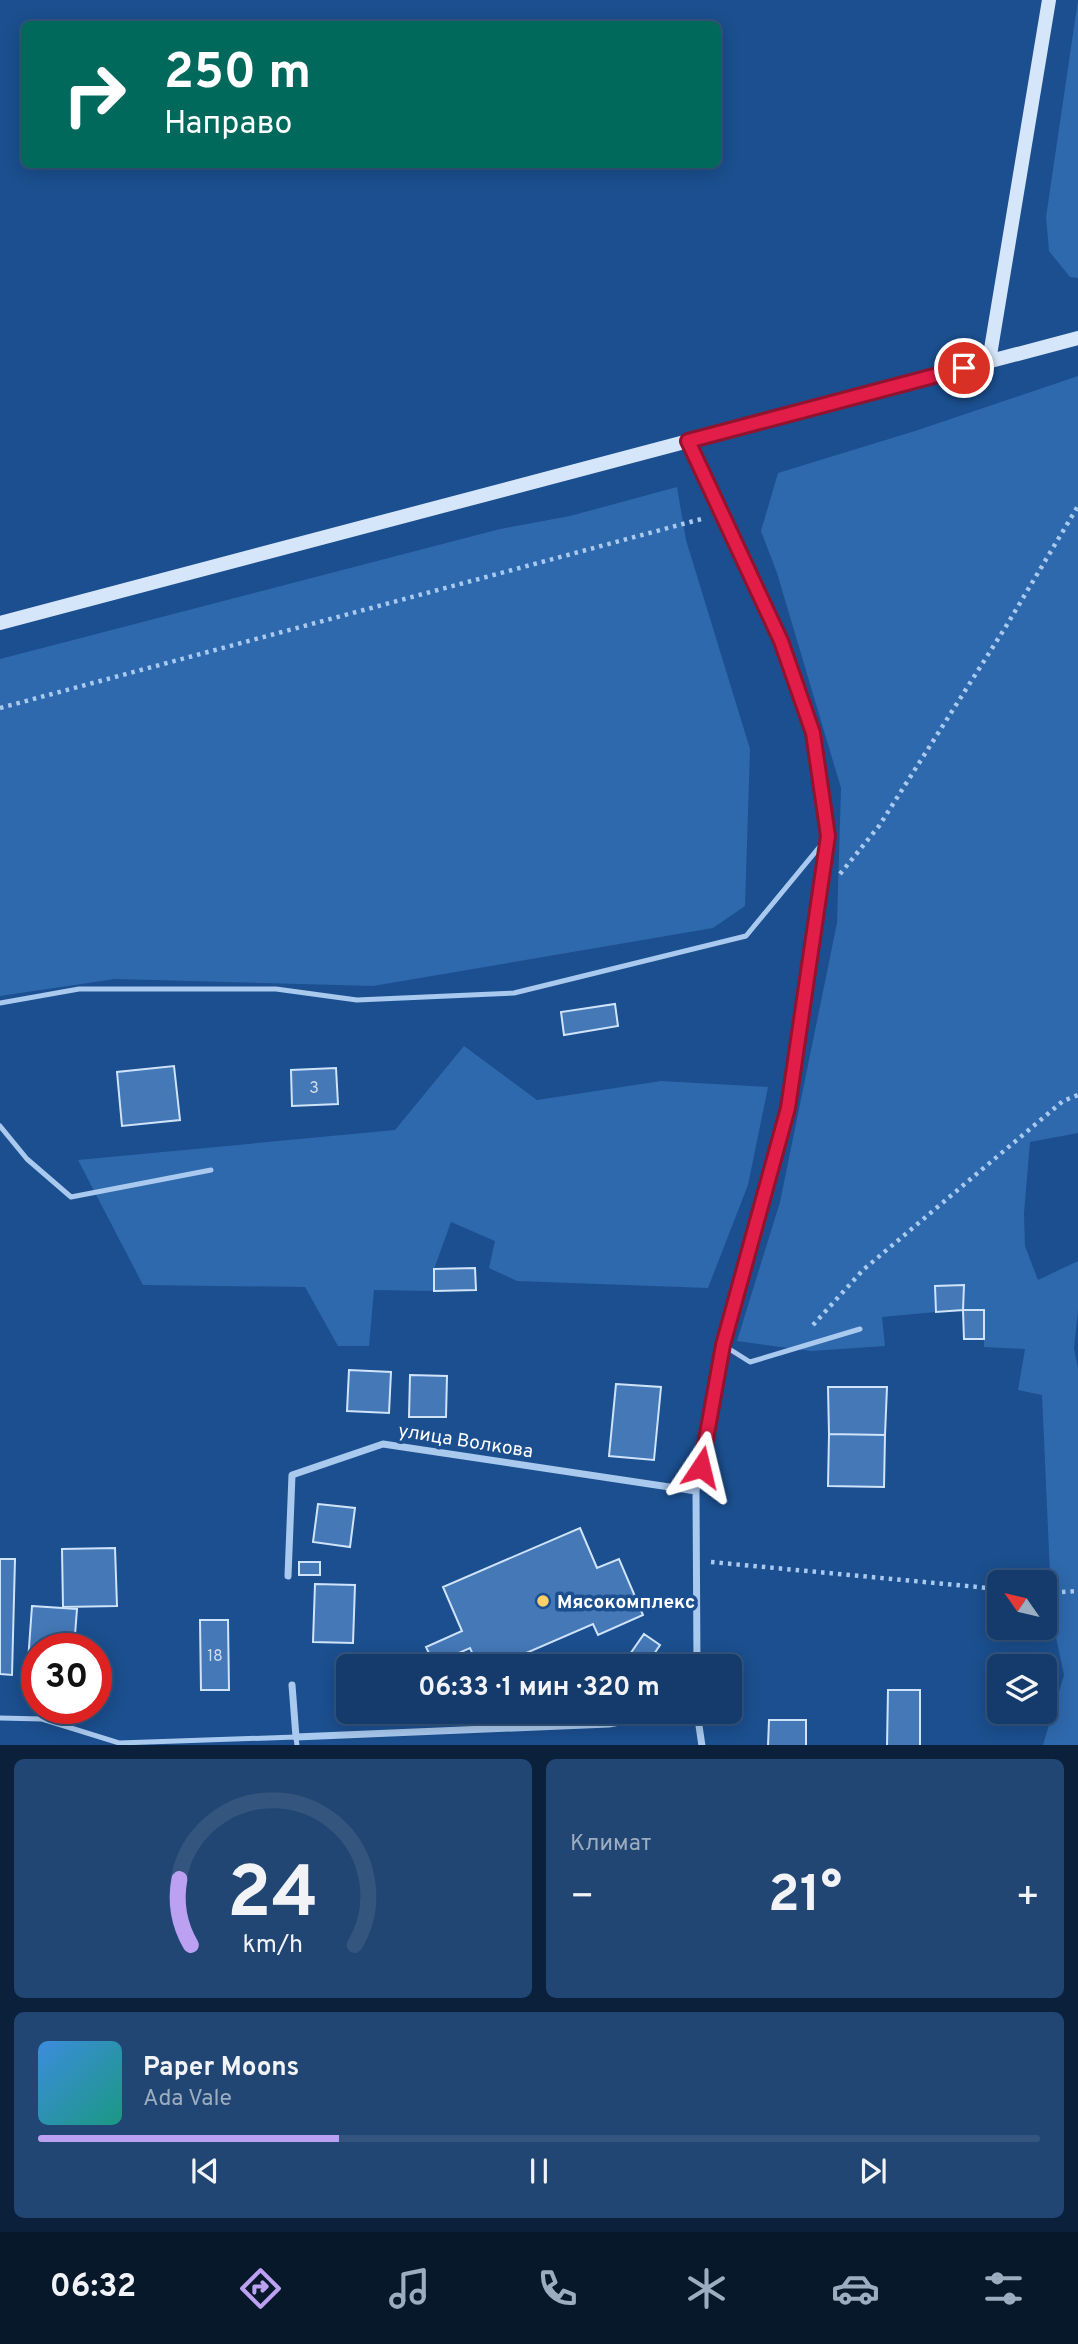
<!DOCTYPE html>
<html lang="ru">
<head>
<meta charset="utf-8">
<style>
	:root { --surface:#143b6b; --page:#214673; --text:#f1f3f6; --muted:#9dadc1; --line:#33557e; --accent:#bca0f2 }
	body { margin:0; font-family:Overpass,sans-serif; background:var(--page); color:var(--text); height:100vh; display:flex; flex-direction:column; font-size:26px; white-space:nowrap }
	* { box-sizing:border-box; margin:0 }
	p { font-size:23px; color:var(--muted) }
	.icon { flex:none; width:38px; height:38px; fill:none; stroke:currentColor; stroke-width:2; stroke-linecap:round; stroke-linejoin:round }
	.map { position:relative; height:1745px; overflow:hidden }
	.details { display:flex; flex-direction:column; gap:14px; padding:14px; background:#0b203b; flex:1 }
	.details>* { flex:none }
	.top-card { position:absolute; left:21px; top:21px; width:700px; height:147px; border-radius:10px; box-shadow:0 4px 18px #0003,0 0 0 2px var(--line); background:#00695c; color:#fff; overflow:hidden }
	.needle { width:46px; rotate:304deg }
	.fabs { position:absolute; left:987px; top:1570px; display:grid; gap:14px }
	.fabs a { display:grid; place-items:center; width:70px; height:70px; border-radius:10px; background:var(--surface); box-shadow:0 4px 18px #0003,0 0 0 2px var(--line); font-size:35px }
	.speed { position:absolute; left:21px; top:1633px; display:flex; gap:14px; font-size:35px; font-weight:700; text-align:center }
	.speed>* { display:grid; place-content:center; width:91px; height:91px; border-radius:50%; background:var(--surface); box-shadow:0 4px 18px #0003,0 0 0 2px var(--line); line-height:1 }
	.speed .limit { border:10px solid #d22; background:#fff; color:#111 }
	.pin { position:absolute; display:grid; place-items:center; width:60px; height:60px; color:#fff; margin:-30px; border:4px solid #fff; border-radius:50%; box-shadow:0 2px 7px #0007 }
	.me { position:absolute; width:77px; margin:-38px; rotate:10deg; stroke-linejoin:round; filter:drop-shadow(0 0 5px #0008) }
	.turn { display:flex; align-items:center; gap:24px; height:147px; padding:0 28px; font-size:32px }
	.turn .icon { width:91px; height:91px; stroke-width:2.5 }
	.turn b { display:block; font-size:49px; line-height:60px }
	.big { font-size:52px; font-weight:700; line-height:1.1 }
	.details .card { flex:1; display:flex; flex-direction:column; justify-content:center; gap:10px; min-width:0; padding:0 24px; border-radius:10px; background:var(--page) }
	.details .dial { align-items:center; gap:0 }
	.dial svg { height:182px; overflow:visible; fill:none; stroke:var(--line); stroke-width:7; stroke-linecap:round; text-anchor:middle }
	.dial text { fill:var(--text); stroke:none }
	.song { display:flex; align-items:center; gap:21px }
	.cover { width:84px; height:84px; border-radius:10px; background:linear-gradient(135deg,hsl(210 70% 55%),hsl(170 70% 35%)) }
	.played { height:7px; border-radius:4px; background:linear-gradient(90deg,var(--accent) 30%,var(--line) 30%) }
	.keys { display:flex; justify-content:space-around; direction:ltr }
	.heat { display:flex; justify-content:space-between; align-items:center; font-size:38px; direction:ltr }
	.details .tiles { flex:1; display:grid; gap:14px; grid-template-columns:1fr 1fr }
	.card:last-child { grid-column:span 2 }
	.trip { position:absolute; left:336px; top:1654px; width:406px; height:70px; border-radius:10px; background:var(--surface); box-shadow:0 4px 18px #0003,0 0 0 2px var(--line); font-weight:700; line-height:70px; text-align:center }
	.menu { display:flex; height:112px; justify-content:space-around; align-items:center; background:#08182b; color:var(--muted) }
	.menu .icon { width:49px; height:49px }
	.menu .on { color:var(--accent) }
	.menu b { font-size:32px; color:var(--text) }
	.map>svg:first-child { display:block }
</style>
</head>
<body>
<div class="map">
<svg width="1078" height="1746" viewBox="0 0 1078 1746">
	<rect width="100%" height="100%" fill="#1b4f8f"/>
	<path fill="#2e69ad" d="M1078,0V278L1070,277L1049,251L1046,217Z
		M1078,376V1133L1030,1142L1024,1213L1025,1246L1038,1280L1078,1261V1310L1074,1348L1078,1369V1745H1043L1064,1675L1052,1618L1042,1395L1018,1390L1025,1349L984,1347V1311L963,1310L964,1286H935L936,1312L882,1317L885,1346L811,1351L737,1341L780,1202L837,923L841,788L777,573L761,531L778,473L915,431Z
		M677,487L686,540L750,749L745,906L713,928L373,986L115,979L0,996V659L500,529L570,516Z
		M464,1046L537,1100L661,1081L768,1087L748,1185L708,1288L517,1281L489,1268L495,1241L451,1222L434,1269V1291L374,1290L369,1346H338L305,1287L143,1285L78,1160L395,1130Z"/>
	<path fill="#4478b7" stroke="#cfe3fa" stroke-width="2" d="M615,1004L618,1026L564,1035L561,1012Z
		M174,1066L180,1120L122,1126L117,1072Z
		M336,1068L338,1104L292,1106L291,1070Z
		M475,1268L476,1290L434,1291V1269Z
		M964,1285L963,1310L936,1312L935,1286Z
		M963,1310H984V1339H964Z
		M349,1370L391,1372L389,1413L347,1411Z
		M410,1375L447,1376L446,1417H409Z
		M616,1384L661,1387L654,1460L609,1456Z
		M828,1387H887L885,1435L829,1434Z
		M829,1434L885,1435L884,1487L828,1486Z
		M318,1504L355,1508L350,1547L313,1542Z
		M580,1528L597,1568L619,1559L643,1615L598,1635L593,1624L496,1666H478L470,1648L434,1664L426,1647L462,1631L443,1587Z
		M115,1548L117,1606L63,1607L62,1549Z
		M0,1559H15L12,1675L0,1674Z
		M299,1562H320V1575H299Z
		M315,1584L355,1585L353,1643L313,1642Z
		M32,1606L77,1609L74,1648H37V1676L27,1675Z
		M200,1620H228L229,1690H201Z
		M644,1634L660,1645L646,1666H642L628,1657Z
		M888,1690H920V1746H887Z
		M769,1720H806V1746H768Z"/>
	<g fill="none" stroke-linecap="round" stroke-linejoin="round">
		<path stroke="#a9c9ee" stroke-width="4.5" stroke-dasharray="3.5 5" stroke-linecap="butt" d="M0,708L705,518
			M840,874L879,826L1005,628L1078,506
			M813,1325L863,1270L1063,1101L1078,1095
			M711,1562L999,1589
			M1045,1593L1078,1591"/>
		<path stroke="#a9c9ee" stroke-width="5" d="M0,1003L79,989H276L357,1000L514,993L746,936L826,839
			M0,1126L27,1159L71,1197L211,1170
			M723,1345L750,1362L860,1329
			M0,1718L42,1719L119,1743L296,1737L297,1746"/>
		<path stroke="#a9c9ee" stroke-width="7" d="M689,442L781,641L813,733L828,837L788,1108L723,1345L696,1491L697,1666
			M288,1576L292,1475L383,1444L696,1491
			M292,1685L296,1737L609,1724L673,1712
			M697,1712L702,1746"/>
		<path stroke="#d6e6fa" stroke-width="14" d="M989,361L1049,0
			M0,623L1078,338"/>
	</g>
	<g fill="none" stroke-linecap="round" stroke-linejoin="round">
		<defs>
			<path id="route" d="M701,1467L723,1345L788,1108L828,836L813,733L781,641L688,441L964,368"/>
		</defs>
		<use href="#route" stroke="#92132f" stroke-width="18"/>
		<use href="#route" stroke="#e11d48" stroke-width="12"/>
	</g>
	<circle fill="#ffd166" stroke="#1b4f8f" stroke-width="2.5" cx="543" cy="1601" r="7"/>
	<g text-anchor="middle" stroke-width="7" stroke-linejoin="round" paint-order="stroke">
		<g font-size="16" fill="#d0dded">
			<text x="314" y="1093">3</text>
			<text x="215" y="1661">18</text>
		</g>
		<g font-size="19" fill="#fff" stroke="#1b4f8f">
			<text transform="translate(466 1440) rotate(9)" y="7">улица Волкова</text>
		</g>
		<g font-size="19" font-weight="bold" fill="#fff" stroke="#1b4f8f" text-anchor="start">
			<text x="557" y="1608">Мясокомплекс</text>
		</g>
	</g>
</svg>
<div class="fabs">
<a><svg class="needle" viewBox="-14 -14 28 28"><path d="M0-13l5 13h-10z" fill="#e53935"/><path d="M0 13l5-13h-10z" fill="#9dadc1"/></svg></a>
<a><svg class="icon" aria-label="layers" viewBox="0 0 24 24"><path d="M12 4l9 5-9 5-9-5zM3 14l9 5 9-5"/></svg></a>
</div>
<div class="speed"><div class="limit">30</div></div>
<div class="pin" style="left:964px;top:368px;background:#d93025"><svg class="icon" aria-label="arrive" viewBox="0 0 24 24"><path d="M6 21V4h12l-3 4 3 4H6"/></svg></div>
<svg class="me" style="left:701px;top:1467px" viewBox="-20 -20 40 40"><path d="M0-17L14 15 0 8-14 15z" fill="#e11d48" stroke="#fff" stroke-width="4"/></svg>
<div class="trip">06:33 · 1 мин · 320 m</div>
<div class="top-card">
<div class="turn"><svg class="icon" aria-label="right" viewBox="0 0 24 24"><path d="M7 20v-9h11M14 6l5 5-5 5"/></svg><div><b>250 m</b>Направо</div></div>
</div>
</div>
<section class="details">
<div class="tiles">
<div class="card dial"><svg viewBox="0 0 100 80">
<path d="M14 69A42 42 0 1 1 86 69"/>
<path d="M14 69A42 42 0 0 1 9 40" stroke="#bca0f2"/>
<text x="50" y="56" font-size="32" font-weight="700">24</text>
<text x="50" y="72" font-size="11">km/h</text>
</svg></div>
<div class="card"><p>Климат</p>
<div class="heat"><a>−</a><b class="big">21°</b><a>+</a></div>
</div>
<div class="card">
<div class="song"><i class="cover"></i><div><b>Paper Moons</b><p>Ada Vale</p></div></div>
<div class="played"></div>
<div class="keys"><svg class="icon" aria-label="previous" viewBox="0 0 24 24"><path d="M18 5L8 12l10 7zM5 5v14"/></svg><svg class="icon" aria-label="pause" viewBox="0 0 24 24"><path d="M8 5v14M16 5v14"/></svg><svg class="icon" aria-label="next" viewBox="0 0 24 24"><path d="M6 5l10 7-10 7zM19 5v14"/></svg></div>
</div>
</div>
</section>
<nav class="menu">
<b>06:32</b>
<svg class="icon on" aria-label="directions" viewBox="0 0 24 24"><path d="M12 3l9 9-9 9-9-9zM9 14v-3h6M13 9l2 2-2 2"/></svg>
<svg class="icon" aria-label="music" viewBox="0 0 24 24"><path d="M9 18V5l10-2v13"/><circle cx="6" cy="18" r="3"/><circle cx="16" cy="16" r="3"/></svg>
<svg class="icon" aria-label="phone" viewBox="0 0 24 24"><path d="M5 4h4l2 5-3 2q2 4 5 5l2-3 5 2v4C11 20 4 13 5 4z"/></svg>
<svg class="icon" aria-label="climate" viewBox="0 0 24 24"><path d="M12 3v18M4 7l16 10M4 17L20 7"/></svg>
<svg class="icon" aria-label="car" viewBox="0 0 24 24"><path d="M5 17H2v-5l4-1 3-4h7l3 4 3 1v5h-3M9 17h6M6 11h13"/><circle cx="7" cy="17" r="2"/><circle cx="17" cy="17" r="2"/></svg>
<svg class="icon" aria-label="filters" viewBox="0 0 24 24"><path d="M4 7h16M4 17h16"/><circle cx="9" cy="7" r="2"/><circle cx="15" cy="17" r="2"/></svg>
</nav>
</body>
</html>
